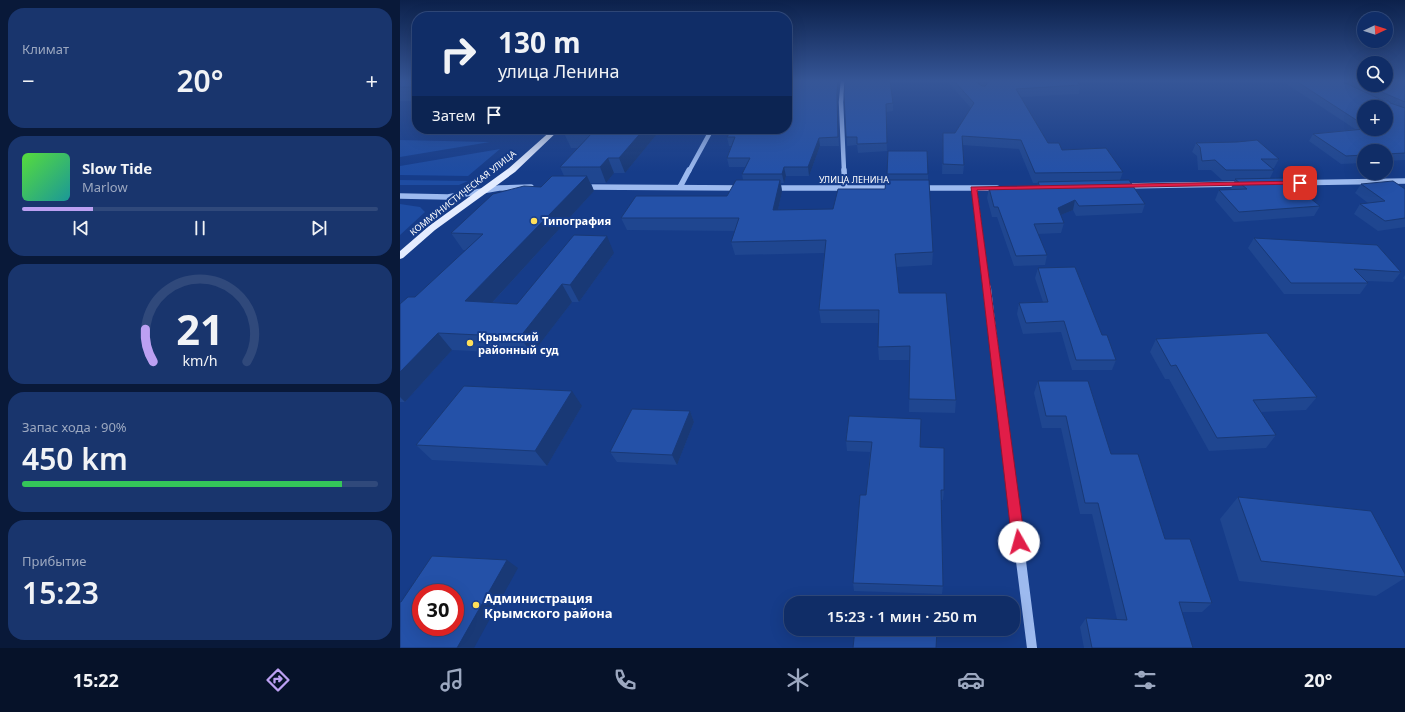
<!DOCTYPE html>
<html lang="ru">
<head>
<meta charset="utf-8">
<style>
	:root { --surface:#102d67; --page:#19356d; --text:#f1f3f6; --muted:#9ca8c0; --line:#30497b; --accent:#bca0f2 }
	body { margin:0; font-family:"Noto Sans",sans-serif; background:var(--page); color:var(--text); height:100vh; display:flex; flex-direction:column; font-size:15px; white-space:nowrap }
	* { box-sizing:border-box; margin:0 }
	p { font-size:13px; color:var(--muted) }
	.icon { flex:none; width:22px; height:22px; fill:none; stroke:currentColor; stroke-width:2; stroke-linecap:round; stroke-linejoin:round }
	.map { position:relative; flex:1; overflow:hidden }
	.drawer { display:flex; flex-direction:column; gap:8px; padding:8px; background:#091939; width:400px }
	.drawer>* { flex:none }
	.top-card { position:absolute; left:12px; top:12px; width:380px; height:122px; border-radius:16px; box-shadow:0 4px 16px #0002,0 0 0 1px var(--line); background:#102d67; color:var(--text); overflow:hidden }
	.needle { width:26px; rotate:86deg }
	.controls { position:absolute; left:957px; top:12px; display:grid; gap:8px }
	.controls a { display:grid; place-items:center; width:36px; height:36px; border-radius:50%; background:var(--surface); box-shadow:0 4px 16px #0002,0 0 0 1px var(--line); font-size:20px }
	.speed { position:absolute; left:12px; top:584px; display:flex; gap:8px; font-size:20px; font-weight:700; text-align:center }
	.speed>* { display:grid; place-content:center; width:52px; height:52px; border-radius:50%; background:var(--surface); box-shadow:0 4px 16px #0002,0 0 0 1px var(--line); line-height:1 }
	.speed .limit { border:6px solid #d22; background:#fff; color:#111 }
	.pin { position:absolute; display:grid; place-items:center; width:34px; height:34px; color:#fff; margin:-17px; border-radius:8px; box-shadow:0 2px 6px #0006 }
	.me { position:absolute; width:44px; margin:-22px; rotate:353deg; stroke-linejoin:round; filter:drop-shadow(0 0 3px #0008) }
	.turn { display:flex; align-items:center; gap:14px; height:84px; padding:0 20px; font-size:18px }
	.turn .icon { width:52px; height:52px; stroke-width:2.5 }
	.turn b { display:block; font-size:28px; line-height:34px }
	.then { display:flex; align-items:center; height:38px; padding:0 20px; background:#0003; gap:8px; font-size:15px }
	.big { font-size:30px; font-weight:600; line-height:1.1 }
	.drawer .widget { flex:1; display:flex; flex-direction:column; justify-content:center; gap:6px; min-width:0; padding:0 14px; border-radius:16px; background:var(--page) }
	.drawer .dial { align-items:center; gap:0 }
	.dial svg { height:104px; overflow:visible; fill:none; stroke:var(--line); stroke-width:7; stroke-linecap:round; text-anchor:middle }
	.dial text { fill:var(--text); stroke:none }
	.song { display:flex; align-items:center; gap:12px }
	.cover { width:48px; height:48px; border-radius:6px; background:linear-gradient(135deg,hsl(110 70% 55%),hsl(180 70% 35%)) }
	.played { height:4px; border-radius:2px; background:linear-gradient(90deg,var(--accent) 20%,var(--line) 20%) }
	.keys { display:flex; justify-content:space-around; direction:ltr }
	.heat { display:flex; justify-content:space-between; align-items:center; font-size:22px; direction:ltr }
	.charge { height:6px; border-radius:3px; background:linear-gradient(90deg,#34c759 90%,var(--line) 0) }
	.trip { position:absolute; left:384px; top:596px; width:236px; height:40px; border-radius:16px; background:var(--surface); box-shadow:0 4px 16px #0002,0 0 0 1px var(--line); font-weight:600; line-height:40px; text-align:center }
	.menu { display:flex; height:64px; justify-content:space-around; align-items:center; background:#061229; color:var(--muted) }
	.menu .icon { width:28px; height:28px }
	.menu .active { color:var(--accent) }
	.menu b { font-size:18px; color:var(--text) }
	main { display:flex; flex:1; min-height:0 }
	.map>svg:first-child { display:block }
</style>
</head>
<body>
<main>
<section class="drawer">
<div class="widget"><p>Климат</p>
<div class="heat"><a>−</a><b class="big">20°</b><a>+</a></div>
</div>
<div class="widget">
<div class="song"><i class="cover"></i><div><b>Slow Tide</b><p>Marlow</p></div></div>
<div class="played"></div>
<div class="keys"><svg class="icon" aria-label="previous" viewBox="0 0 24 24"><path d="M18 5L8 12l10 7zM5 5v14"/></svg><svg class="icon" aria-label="pause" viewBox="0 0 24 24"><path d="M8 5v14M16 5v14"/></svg><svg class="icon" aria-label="next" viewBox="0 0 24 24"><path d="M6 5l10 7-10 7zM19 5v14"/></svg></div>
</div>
<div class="widget dial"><svg viewBox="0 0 100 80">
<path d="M14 69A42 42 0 1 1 86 69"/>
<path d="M14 69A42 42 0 0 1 8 44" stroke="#bca0f2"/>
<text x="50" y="56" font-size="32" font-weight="700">21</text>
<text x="50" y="72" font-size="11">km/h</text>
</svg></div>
<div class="widget"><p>Запас хода · 90%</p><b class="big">450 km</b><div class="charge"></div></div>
<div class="widget"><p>Прибытие</p><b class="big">15:23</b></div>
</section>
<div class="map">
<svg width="1005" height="648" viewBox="0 0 1005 648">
	<rect width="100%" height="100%" fill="#163c89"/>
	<path fill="#1e4ca2" d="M0,140L90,142L0,157Z
		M100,149L68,176L0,175V166Z
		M0,180L68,181L59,185H0Z
		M0,204L20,207L25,212L0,235Z"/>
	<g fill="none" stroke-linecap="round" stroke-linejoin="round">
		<path stroke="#9dbaef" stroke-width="4.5" d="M443,81L441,102L444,171
			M289,171L312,129"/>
		<path stroke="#9dbaef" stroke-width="5.5" d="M444,170L445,188
			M881,183L1005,181
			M723,186L841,184
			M183,187L341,188
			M280,187L289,170
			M373,188H495
			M521,188H597
			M574,188L587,289
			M0,196L48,197L99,188L131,187"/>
		<path stroke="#9dbaef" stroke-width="8" d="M587,288L606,444"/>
		<path stroke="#9dbaef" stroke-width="10" d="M606,443L632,648"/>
		<path fill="#e4ecff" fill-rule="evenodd" d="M153,129H160L115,172L35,230L3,258L0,259V251L29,226L109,168Z"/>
	</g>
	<path fill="#1f4690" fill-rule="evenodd" d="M0,81H17V101H0Z
		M387,81H439L437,102L439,146H420L409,176H386L384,183H381L382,192L378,210L433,209L485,189L487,180V174H528V180L533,252L532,265L497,267L499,293L556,400L555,413L509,412L510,360H479L478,347L479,323H421L419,310L424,253L335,255L331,242L335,231L227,230L221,218L327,196L343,180L342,174L346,167H329L327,158L331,146H329L327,137Z
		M445,81L493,103V111L486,112L487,151L458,153L457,145L447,146Z
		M547,81H575L583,86L576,81H676L680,85L679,94L621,97L648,143L662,150L723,172L720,180L745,204L742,213L676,216L673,210L661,215L664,223L661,233L638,234L647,255L645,265L614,266L597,217H592L587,198L589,188L637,187L638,183H633L619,149L562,145L564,165L563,174H542L543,133H555L571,108Z
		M882,81H964V85H986L1005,81V160L986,161V151H964V163L941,164L909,141L913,134L955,129ZM964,107L986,129H964Z
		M168,129H261L225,173H214L206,183H191L194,191L93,302L117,304L214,253L179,302H172L132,354L52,350L5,402H0V304L15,297L66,250H63L51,233L164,176L160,167L178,148H171L164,133Z
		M796,143L879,159L874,168H872L874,170L870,178L920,206L914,216L834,222L815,200L819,190H832L831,188L835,180H822L811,170H798L797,156L792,152Z
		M961,184L1005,189V227L978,231L954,214L960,204L968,203L955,193Z
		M854,238L1001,272L993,282L966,281L968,283L960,294H884L848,248Z
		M638,268L702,335L716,360L712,370H672L661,332L623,334L617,314L619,303L643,302L635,278Z
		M1005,275V280L1003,278Z
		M756,339L917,397L906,410L861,412L876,435L866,448L809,451L769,379H765L750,352Z
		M638,381L711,454L765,539L812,603L802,612H782L793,648H684L680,627L686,618L717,619L692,514H680L661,428H642L634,393Z
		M182,406L147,466L32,460L16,445Z
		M290,411L294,422L277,465L217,462L210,452Z
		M449,416L520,447L544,490L543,500H541L543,586L542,594L454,591L453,583L466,495L470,452L447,451L446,441Z
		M838,497L1005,574V578L976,596L839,581L820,519Z"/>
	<path fill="#193976" d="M244,129H261L225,173L219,158Z
		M419,138L420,146L409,176L408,167Z
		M208,158L214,173L206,183L200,167Z
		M384,167L386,176L384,183L382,174Z
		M187,176L194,191L78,318L65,301Z
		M380,180L382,192L375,223L373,210Z
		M675,200L673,210L656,217L658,208Z
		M207,236L214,253L179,302L170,285Z
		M162,284L172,302L132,354L120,337Z
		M38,333L52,350L5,402L0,397V372Z
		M172,391L182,406L147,466L135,451Z
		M290,411L294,422L277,465L272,455Z
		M107,560L118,568L74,648H57Z"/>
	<path fill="#2451a8" stroke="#193976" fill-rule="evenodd" d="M0,81H17V87H0Z
		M387,81H438L437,94L438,137L419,138L408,167H384L382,174H342L350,158H327L335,137H327L332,129H387Z
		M445,81H490L493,103L486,104L487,143L457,144V137H446L444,94Z
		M554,81H575L582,86H585L587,84V81H676L680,85L616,89L648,143H659L662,150L706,148L723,172L635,173L621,140L562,136L564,165L543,164V133H555L574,103Z
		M896,81H941L984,101H989L990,103L1005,108V153L986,154V151H964V155L946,156L913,134L964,129H986V107H964V125Z
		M955,81H964V85Z
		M986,81H1005V102L965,85H986Z
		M168,129H244L219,158H208L200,167H160L192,133H164Z
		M857,140L879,159H861L874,170H826L815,160L802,161L800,147L796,143L837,142Z
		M488,151H527L528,174H487Z
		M152,176H187L65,301L117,304L174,235L207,236L170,285L162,284L120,337L38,333L0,372V304L8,297H15L83,234L51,233L93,194L124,186L141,187Z
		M885,178L920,206L839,212L819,190L847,189L835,179Z
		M336,180H380L373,210L433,209L438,189H485L486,180H529L533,252L495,254L499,293H546L556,400L509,399L510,346L478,347L479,310H419L426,240L331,242L339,218H221L236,196H327Z
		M729,180L745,204L679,206L675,200L658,208L664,223L634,224L647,255L616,256L598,207H594L589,188L640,187L638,182Z
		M993,181L1005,189V218L985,221L960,204L985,201L961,184Z
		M854,238L977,245L1001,272L954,269L968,283H891Z
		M675,267L702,335H707L716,360H676L664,321L626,323L619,303L648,302L638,268Z
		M867,333L917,397L853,400L876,435L817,438L776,365L771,366L756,339Z
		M638,381H688L711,454H738L765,539H790L812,603L779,602L793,648H692L686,618L727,620L698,503H685L666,416H646Z
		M64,386L172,391L135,451L16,445Z
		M232,409L290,411L272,455L210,452Z
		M449,416L521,419L520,447L544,448V490H541L543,586L453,583L460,495H466L472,442L446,441Z
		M838,497L971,511L1005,574V577L861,561Z
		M32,556L107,560L57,648H0V602H1ZM21,593H55V627H21Z
		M455,629H525L537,630L536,648H453Z"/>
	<linearGradient id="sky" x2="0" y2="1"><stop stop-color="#0c214b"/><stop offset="0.47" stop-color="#365697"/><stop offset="1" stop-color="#365697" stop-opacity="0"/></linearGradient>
	<rect width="1005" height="172" fill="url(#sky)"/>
	<path fill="#e11d48" stroke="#92132f" d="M900,181L903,183L902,184L577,190L625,542L623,547L619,548L614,547L612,542L571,187Z"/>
	<g fill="#ffe05a" stroke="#163c89" stroke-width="1.5">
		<circle cx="134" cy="221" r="4"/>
		<circle cx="70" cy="343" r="4"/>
		<circle cx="76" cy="605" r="4"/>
	</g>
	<g text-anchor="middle" stroke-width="4" stroke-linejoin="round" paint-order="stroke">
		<g font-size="9" fill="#fff" stroke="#163c89">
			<text x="454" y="183">УЛИЦА ЛЕНИНА</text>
			<text transform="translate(63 193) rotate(-38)" y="3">КОММУНИСТИЧЕСКАЯ УЛИЦА</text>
		</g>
		<g font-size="11" font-weight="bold" fill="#fff" stroke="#163c89" text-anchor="start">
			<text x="142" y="225">Типография</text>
			<text x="78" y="341">Крымский<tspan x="78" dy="13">районный суд</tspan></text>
		</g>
		<g font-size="13" font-weight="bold" fill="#fff" stroke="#163c89" text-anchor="start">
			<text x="84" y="603">Администрация<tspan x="84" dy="15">Крымского района</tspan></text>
		</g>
	</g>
</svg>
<div class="controls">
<a><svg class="needle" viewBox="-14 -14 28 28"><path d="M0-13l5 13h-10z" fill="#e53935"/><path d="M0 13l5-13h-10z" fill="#9ca8c0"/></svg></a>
<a><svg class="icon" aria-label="search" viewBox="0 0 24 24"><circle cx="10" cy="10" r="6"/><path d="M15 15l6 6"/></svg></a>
<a>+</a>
<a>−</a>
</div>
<div class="speed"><div class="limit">30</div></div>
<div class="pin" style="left:900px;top:183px;background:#d93025"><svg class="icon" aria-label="arrive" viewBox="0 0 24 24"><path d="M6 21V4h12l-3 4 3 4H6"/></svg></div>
<svg class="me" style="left:619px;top:542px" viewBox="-20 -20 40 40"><circle r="19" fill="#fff"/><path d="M0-13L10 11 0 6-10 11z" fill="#e11d48"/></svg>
<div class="trip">15:23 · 1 мин · 250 m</div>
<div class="top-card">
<div class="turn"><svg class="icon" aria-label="right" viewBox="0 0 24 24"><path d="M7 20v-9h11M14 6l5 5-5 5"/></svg><div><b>130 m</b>улица Ленина</div></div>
<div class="then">Затем<svg class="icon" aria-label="arrive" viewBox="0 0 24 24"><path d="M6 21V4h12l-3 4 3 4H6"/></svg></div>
</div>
</div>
</main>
<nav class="menu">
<b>15:22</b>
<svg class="icon active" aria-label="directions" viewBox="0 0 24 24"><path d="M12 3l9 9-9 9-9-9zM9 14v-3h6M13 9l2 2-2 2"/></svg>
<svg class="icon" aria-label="music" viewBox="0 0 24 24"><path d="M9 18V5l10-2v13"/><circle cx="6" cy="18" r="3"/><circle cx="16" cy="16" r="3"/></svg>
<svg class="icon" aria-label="phone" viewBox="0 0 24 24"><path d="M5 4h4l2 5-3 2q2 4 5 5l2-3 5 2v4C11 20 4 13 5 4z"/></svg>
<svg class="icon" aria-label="climate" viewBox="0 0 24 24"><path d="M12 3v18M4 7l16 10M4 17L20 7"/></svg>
<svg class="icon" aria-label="car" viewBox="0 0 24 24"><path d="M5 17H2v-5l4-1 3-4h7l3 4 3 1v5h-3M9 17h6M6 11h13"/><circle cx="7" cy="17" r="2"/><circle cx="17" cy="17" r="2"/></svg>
<svg class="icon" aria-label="filters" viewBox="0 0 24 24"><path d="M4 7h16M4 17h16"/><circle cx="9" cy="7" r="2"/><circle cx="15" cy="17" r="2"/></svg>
<b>20°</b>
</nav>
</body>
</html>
